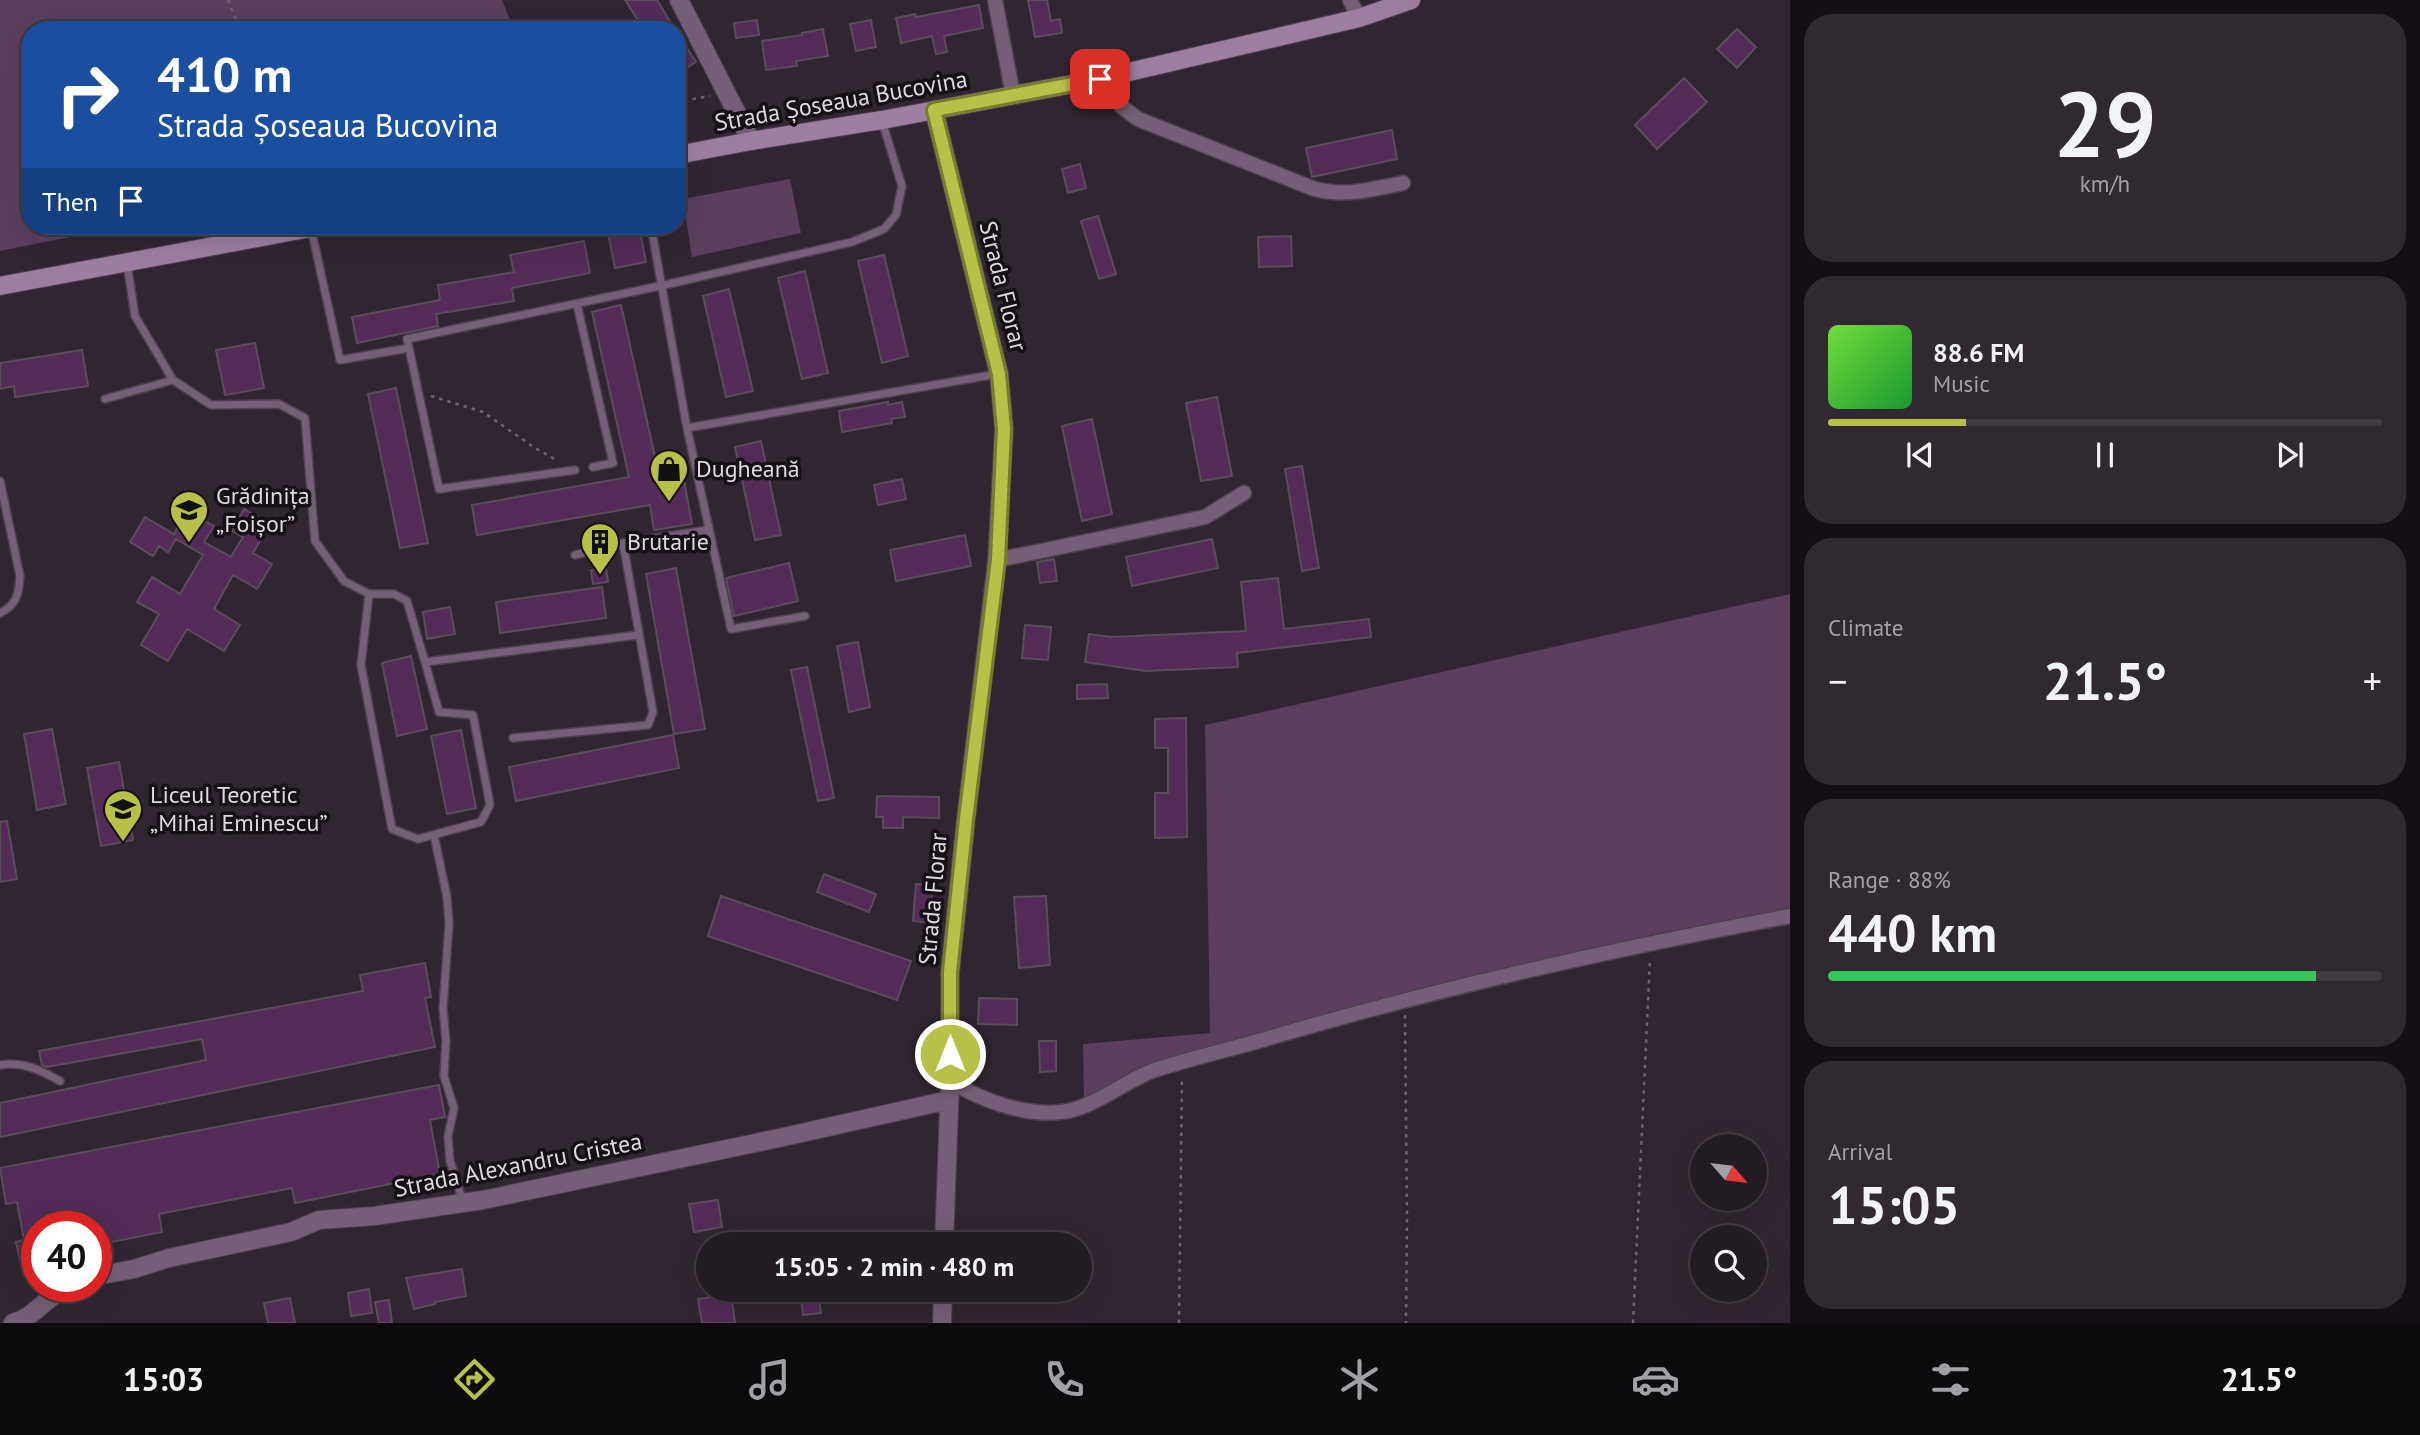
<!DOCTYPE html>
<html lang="en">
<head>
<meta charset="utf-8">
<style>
	:root { --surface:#241c25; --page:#302932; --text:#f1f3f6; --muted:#a3a1a7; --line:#413a42; --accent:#b7c148 }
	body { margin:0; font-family:"PT Sans",sans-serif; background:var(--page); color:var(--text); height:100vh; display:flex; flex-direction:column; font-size:26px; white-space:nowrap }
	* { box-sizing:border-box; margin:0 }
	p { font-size:23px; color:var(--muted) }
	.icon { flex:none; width:38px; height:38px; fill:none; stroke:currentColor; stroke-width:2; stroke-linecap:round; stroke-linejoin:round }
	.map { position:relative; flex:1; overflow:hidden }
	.side { display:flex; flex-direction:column; gap:14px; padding:14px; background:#140f14; width:630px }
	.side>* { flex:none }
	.top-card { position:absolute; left:21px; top:21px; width:665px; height:214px; border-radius:28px; box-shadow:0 7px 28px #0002,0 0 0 2px var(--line); background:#1a4fa0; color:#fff; overflow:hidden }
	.needle { width:46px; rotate:118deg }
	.controls { position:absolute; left:1690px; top:1134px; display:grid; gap:14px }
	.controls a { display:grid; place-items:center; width:77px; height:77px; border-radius:50%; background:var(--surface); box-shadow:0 7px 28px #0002,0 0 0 2px var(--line); font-size:35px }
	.speed { position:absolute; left:21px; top:1211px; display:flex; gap:14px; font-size:35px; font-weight:700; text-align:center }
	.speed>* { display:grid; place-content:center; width:91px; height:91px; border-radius:50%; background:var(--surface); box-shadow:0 7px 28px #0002,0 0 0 2px var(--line); line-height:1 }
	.speed .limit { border:10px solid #d22; background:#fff; color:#111 }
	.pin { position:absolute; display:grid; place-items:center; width:60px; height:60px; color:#fff; margin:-30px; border-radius:14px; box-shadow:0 4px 10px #0006 }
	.me { position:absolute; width:77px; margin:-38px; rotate:0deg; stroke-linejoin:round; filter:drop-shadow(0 0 5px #0008) }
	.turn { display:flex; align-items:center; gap:24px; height:147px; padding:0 21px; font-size:32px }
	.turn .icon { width:91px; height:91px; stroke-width:2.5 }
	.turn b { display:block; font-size:49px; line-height:60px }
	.then { display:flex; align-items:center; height:66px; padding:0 21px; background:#0003; gap:14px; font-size:26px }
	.big { font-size:52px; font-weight:700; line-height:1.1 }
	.side .card { flex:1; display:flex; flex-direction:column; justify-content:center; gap:10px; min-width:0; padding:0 24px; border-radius:28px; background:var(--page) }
	.side .dial { align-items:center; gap:0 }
	.dial b { font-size:91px; line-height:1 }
	.song { display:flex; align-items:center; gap:21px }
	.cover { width:84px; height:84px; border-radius:10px; background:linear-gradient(135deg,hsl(100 70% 55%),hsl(130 70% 35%)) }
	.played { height:7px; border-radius:4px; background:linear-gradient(90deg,var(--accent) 25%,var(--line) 25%) }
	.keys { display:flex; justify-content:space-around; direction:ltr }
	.heat { display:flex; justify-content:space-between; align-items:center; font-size:38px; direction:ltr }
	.charge { height:10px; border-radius:5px; background:linear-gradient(90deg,#34c759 88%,var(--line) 0) }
	.trip { position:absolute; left:696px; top:1232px; width:396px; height:70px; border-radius:35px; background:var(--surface); box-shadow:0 7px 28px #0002,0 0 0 2px var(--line); font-weight:700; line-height:70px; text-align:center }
	.menu { display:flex; height:112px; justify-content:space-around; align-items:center; background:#0e0b0f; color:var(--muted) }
	.menu .icon { width:49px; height:49px }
	.menu .active { color:var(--accent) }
	.menu b { font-size:32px; color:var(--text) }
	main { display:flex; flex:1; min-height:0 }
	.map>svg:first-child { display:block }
</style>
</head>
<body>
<main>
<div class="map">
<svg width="1790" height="1323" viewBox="0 0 1790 1323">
	<rect width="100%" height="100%" fill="#302631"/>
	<path fill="#5b3f5d" d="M0,0H502L514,30H30V226H125L0,251Z
		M790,179L801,233L692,257L683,199Z
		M1790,594V909L1650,935L1408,994L1155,1064L1084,1098L1083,1044L1210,1033L1205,725Z"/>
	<path fill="#542a58" stroke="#594d5a" stroke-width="2" d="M625,0H657L675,30H644Z
		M1028,0H1047L1051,21L1060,19L1062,33L1035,37Z
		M979,5L983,28L944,36L947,52L936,54L932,36L901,43L896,18L915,14L916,17Z
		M757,20L759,35L736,38L734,23Z
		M871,20L876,47L856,51L850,24Z
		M823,29L828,56L796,61L797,66L766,70L762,41L802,35V33Z
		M1737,29L1756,47L1737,68L1717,49Z
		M677,33L696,62L677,74Z
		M1684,78L1707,102L1657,149L1635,125Z
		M1392,130L1397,159L1312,177L1306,148Z
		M1080,164L1086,188L1068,193L1062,169Z
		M1098,216L1116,274L1099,279L1081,221Z
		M639,226L646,262L615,268L608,233Z
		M1291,236L1292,266L1259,267L1258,237Z
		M584,241L590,273L512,288L514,301L436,314L438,326L357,343L352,317L440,300L438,285L514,272L510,255Z
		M884,255L908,356L882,363L858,261Z
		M805,271L828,373L802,379L778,278Z
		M729,289L753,391L726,397L703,296Z
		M621,305L660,479L683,475L692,524L654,530L650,505L477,535L472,505L629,477L592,312Z
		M255,343L264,388L225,395L216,350Z
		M82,350L88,386L15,397L14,386L0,389V363Z
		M396,388L428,543L400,548L368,394Z
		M1217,397L1232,476L1201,481L1186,403Z
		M888,402V405L902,402L905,417L891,419L892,423L842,432L839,411Z
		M1092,419L1112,514L1082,521L1062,426Z
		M761,441L781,535L755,540L735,447Z
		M1302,466L1319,568L1302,571L1285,469Z
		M902,479L906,499L878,505L874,485Z
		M244,509L270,524L253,553L272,564L257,589L233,575L214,609L240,625L224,651L187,629L168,661L141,645L159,614L137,602L152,577L180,594L203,555L176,539L168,552L159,546L153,556L130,542L145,517L174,534L187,511L214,526L204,542L231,557L243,537L232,531Z
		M965,535L971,566L896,581L890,550Z
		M1212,539L1218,568L1132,586L1126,557Z
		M1054,559L1057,581L1040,583L1037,562Z
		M789,563L798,601L734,616L726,578Z
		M606,568L608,582L593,584L591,570Z
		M676,568L705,729L674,734L646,574Z
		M1278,578L1284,629L1369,619L1371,637L1237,653L1238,667L1145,671L1085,662L1089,634L1112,637L1246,631L1241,582Z
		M602,587L606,618L500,633L496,602Z
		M450,607L455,634L427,639L423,612Z
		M1025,625L1051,627L1048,660L1022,658Z
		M858,642L870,707L849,712L837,646Z
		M411,656L427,729L397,736L382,663Z
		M807,667L834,798L818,801L791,670Z
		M1107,684L1108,698L1077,699V685Z
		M1186,718L1187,837L1155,838V793H1168V748H1155V719Z
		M52,729L66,804L37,810L24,734Z
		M461,730L476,808L447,814L431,736Z
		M673,735L679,768L516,801L509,767Z
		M119,762L133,840L101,846L87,768Z
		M877,796L939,797V818L903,817V828H883V817H876Z
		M7,821L17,879L0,882V822Z
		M824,874L876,894L869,912L817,892Z
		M916,884L933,885L929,923L913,921Z
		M721,896L911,961L897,1000L708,936Z
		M1046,896L1050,965L1019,968L1014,897Z
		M425,963L431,997L425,998L435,1047L0,1137V1103L206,1060L202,1039L47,1067L42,1065L39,1051L363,991L360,975Z
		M979,998L1017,999V1025L978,1024Z
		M1039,1041H1056V1071L1040,1072Z
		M439,1085L445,1117L430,1120L440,1174L295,1203L292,1188L159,1214L162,1232L96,1245V1227H37V1272L31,1273L28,1258L20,1260L16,1242L24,1240L17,1202L6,1204L0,1168Z
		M718,1200L722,1227L694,1232L689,1204Z
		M820,1231L821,1244H772V1235Z
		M462,1269L466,1296L435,1302V1304L414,1309L406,1278Z
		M369,1289L372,1313L351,1316L348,1293Z
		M800,1290H818L821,1313L803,1315Z
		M731,1294L735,1323H702L698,1299Z
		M290,1298L295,1323H268L264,1303Z
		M389,1300L392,1323H379L375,1302Z"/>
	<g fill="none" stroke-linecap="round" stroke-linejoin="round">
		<defs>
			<path id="service" d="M651,226L687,428
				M311,228L340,360L409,348L439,489L575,470
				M127,263L135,316L173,380L211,405L279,404L305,418L315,541L344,581L369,594H394L407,601L425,662
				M577,304L613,463L593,467
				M409,348L407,339L660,286L852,242L884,229L896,215L902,186L882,121
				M105,399L173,380
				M0,481L20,576C19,593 17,605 0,613
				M623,543L708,530
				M369,594L361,665L392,829L418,839L481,822L490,805L473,715L439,712L425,662L638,635
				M805,616L731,629L687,428L997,374
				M513,738L648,725L653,712L623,543L575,555
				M434,835L447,897L449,924L443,1008L446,1041L444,1076L454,1108L448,1136L450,1161L463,1202
				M0,1065C23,1061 40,1070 60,1081"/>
			<path id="minor" d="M995,0L1013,95
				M1350,0L1359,18
				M1099,79L1121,106L1138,119L1312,188C1343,198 1372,189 1403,183
				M997,560L1205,517L1244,493
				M950,1081C981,1100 1023,1116 1060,1112C1091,1110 1123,1082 1152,1071C1193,1057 1238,1048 1279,1035C1447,986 1619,948 1790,916"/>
			<path id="tertiary" d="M679,0L751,141
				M934,110L999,374L1004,429L997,560L966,819L950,973V1081L944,1244
				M96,1276L134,1269L169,1258L291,1232L319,1220L374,1216L483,1200L779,1138L949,1100
				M13,1323C35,1317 48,1295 69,1286
				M942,1323L943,1290"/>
			<path id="secondary" d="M677,155L751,141L882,120L1099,79L1359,18L1411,0
				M0,286L321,226"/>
		</defs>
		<use href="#service" stroke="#4c424d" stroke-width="10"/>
		<use href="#minor" stroke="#4c424d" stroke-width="17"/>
		<use href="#tertiary" stroke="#4c424d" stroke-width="20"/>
		<use href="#secondary" stroke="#4c424d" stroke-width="20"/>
		<path stroke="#6c646d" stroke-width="2.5" stroke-dasharray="3.5 5" stroke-linecap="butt" d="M228,0L240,30
			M677,106L693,99L710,96
			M431,396L483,412L535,448L558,461
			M1405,1015L1407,1218L1406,1323
			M1179,1323L1182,1078
			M1633,1323L1650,959"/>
		<use href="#service" stroke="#746076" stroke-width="7"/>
		<use href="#minor" stroke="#746076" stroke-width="14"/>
		<use href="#tertiary" stroke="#746076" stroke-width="18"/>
		<use href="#secondary" stroke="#9d7ea0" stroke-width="18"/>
	</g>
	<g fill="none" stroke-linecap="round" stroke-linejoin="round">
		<defs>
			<path id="route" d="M950,1054V972L966,819L998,560L1004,429L999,374L934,110L1100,79"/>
		</defs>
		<use href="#route" stroke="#777d2f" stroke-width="18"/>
		<use href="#route" stroke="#b7c148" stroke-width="12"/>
	</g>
	<defs>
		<symbol id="shop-pin" viewBox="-11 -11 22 30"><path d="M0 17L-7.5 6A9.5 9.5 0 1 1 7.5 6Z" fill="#b7c148" stroke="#161116"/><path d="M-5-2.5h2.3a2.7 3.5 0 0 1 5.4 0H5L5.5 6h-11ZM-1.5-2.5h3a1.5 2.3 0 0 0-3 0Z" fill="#111"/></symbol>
		<symbol id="school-pin" viewBox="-11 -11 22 30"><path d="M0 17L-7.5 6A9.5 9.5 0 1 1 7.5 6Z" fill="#b7c148" stroke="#161116"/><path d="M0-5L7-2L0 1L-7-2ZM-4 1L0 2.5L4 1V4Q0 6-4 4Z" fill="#111"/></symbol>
		<symbol id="building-pin" viewBox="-11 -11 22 30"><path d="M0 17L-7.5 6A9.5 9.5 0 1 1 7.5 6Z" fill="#b7c148" stroke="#161116"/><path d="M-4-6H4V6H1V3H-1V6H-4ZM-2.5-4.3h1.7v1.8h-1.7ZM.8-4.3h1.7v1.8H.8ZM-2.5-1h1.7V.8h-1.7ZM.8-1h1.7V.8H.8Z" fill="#111"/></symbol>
	</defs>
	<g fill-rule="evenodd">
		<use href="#shop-pin" x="647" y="447" width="44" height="60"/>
		<use href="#school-pin" x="167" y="488" width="44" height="60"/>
		<use href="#building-pin" x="578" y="520" width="44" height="60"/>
		<use href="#school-pin" x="101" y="787" width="44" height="60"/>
	</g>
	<g text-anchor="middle" stroke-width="7" stroke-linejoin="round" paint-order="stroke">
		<g font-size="24" fill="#ded8df" stroke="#161116">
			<text transform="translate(841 101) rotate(-10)" y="8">Strada Șoseaua Bucovina</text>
			<text transform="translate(1003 286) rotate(76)" y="8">Strada Florar</text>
			<text transform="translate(933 899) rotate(-85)" y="8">Strada Florar</text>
			<text transform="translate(518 1165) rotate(-11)" y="8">Strada Alexandru Cristea</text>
		</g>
		<g font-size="24" fill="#ded8df" stroke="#161116" text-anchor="start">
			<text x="696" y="477">Dugheană</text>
			<text x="216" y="504">Grădinița<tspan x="216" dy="28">„Foișor”</tspan></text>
			<text x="627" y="550">Brutarie</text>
			<text x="150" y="803">Liceul Teoretic<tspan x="150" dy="28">„Mihai Eminescu”</tspan></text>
		</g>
	</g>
</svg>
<div class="controls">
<a><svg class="needle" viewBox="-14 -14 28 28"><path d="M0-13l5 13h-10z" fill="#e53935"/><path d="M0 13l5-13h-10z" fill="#a3a1a7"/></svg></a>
<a><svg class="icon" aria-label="search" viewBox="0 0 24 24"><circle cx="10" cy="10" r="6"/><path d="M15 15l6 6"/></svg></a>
</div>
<div class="speed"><div class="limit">40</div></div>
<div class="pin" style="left:1100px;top:79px;background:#d93025"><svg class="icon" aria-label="arrive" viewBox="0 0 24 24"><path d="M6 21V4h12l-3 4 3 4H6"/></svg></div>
<svg class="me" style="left:950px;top:1054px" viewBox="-20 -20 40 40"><circle r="17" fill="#b7c148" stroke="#fff" stroke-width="3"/><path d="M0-11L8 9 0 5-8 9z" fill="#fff"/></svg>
<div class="trip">15:05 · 2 min · 480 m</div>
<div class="top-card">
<div class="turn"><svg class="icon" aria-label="right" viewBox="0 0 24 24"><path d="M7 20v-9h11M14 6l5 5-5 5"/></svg><div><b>410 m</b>Strada Șoseaua Bucovina</div></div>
<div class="then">Then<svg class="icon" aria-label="arrive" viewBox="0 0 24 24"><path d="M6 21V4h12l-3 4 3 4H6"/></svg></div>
</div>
</div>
<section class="side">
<div class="card dial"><b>29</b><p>km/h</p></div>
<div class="card">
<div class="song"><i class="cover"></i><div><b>88.6 FM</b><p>Music</p></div></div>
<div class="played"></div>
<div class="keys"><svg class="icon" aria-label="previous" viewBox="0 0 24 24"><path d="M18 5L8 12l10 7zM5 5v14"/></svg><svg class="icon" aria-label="pause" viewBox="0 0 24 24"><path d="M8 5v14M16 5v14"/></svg><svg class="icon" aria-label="next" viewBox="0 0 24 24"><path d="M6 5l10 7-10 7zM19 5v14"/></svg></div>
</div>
<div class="card"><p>Climate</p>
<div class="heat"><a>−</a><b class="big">21.5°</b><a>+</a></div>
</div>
<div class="card"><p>Range · 88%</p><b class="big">440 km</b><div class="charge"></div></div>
<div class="card"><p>Arrival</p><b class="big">15:05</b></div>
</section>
</main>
<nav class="menu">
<b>15:03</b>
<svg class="icon active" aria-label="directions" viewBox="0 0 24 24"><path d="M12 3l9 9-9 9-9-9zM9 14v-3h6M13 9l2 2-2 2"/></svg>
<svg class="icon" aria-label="music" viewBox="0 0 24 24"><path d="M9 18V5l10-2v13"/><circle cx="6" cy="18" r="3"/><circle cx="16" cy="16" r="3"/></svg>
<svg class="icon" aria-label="phone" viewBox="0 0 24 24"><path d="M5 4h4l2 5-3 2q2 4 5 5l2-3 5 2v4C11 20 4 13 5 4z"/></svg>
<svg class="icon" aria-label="climate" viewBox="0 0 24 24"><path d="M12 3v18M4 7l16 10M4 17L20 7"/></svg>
<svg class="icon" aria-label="car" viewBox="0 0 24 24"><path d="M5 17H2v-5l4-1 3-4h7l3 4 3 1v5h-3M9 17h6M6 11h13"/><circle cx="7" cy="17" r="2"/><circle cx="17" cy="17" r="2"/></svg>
<svg class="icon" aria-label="filters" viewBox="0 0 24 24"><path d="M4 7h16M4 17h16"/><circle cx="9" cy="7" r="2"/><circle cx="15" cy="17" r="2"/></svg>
<b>21.5°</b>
</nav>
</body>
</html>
